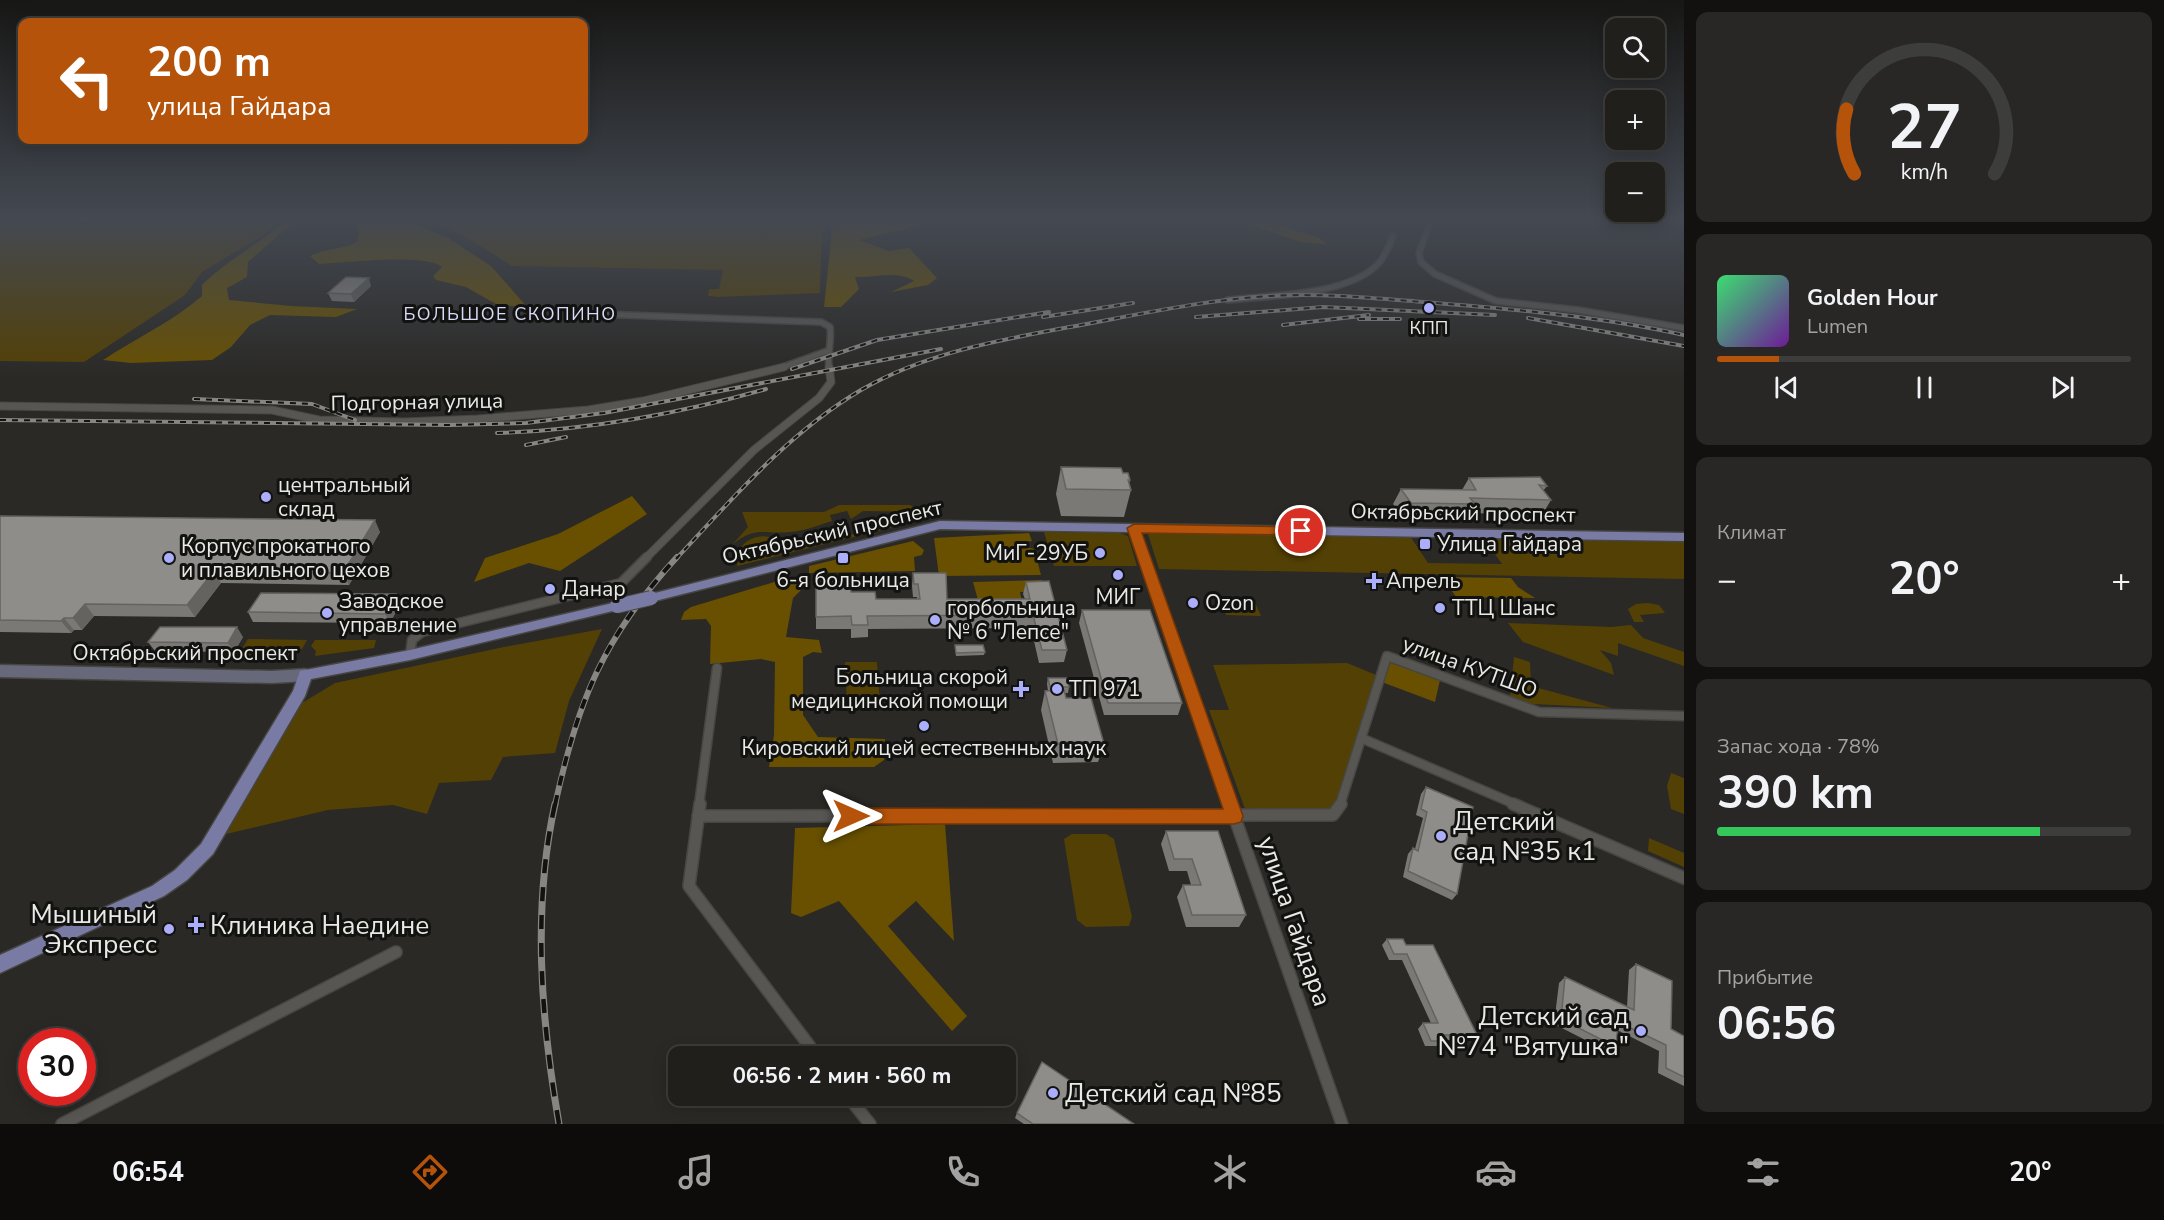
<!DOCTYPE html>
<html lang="ru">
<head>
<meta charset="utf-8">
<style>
	:root { --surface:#201f1c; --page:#282725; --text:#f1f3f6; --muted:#a2a2a3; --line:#3d3d3b; --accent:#b45309 }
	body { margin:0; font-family:"Nunito Sans",sans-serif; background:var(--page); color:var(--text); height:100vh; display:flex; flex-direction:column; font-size:22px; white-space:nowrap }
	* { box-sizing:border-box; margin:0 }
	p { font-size:20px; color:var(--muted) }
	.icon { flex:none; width:33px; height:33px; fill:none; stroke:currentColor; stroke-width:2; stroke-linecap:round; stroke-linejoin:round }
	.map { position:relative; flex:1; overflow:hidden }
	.panel { display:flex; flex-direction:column; gap:12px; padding:12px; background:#12110f; width:480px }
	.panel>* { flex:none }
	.guide { position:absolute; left:18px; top:18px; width:570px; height:126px; border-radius:12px; box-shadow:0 3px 15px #0003,0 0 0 2px var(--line); background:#b45309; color:#fff; overflow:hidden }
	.controls { position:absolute; left:1605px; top:18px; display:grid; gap:12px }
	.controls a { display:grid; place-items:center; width:60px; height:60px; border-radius:12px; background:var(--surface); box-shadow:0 3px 15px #0003,0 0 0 2px var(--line); font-size:30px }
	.speed { position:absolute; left:18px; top:1028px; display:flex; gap:12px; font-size:30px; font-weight:700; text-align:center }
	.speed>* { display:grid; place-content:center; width:78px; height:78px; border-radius:50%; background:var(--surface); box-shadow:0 3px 15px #0003,0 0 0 2px var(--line); line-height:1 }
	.speed .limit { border:9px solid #d22; background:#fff; color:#111 }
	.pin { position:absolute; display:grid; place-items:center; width:51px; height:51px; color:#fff; margin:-26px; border:3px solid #fff; border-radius:50%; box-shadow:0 2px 6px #0007 }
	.me { position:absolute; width:66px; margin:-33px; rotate:90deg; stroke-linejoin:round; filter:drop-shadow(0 0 4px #0008) }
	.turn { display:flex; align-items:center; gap:21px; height:126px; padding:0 30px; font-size:27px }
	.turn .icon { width:78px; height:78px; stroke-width:2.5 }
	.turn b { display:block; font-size:42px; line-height:51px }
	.big { font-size:45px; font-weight:700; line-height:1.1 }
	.panel .card { flex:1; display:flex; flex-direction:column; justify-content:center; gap:9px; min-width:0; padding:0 21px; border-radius:12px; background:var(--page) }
	.panel .dial { align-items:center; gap:0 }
	.dial svg { height:156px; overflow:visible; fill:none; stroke:var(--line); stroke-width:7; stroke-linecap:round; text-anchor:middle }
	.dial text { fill:var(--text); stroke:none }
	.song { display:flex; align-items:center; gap:18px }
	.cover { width:72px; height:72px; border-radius:9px; background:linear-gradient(135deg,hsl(140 70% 55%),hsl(280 70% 35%)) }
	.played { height:6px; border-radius:3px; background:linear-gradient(90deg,var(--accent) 15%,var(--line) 15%) }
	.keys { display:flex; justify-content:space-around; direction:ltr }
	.heat { display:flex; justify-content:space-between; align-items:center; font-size:33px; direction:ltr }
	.charge { height:9px; border-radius:4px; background:linear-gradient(90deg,#34c759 78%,var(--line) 0) }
	.trip { position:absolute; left:668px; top:1046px; width:348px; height:60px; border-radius:12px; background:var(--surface); box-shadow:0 3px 15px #0003,0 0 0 2px var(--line); font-weight:700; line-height:60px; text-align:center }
	.tab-bar { display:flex; height:96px; justify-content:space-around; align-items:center; background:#0d0c0b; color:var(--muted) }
	.tab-bar .icon { width:42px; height:42px }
	.tab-bar .current { color:var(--accent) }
	.tab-bar b { font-size:27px; color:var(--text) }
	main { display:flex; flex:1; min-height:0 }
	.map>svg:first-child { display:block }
</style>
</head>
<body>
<main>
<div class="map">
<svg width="1684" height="1124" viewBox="0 0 1684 1124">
	<rect width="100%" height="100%" fill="#2a2926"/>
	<path fill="#534004" d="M127,220H280L273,229L202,272L185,295L84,362L0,361V222L98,224Z
		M430,220H827L821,248L820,293L718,297L708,296L709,289H719L723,270L512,266L463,235Z
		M839,505H910L922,512L863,511L851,519L847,511L830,515L832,521C819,525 804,531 790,532C764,535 756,525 732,545L748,527L742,512H824Z
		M913,519L922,520L737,566C737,555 740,544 751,539C771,530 783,546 800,545C837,541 875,526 913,519Z
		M1147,531L1410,536L1428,563L1502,564L1483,537L1684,540V579L1159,569Z
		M1044,532L1120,533L1128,536L1137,566H1054Z
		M1219,599L1254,600L1261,616L1226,615Z
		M1648,603L1659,605L1665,613L1640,615L1644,622H1634L1628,609L1636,604Z
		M1508,623L1611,627L1631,625L1643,638L1684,652V666L1618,643V656L1600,650L1611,663L1614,675L1523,642Z
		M602,629L569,701L555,753L503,757L491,780L439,783L427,814L393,805L328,810L226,834L302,703L335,683L504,647Z
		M248,639L307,640L302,649H294L289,659L235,660Z
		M315,640H376L374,648L315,656L316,651L311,646Z
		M1514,657L1530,662L1531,686L1612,708L1533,704L1510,697Z
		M845,662H877L880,703L847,705Z
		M1347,663L1381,677L1339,810L1248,817L1209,710H1229L1213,665Z
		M1671,773L1684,778V814L1671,809L1667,786Z
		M1072,834H1106L1114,839L1132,917L1129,926L1086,927L1077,920L1064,839Z
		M1649,838L1684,853V867L1648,851Z"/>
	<path fill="#685000" d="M286,220H296L248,262L247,277L227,288L229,300L291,306L357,309L336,317L270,315L250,325L231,347L212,360L131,363L103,360C136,338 172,322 202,296V285C228,259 259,245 286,220Z
		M355,220H405L448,238L491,266L528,308L496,304L466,287L436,280L433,276L442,267C424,253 345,263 319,264L310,256C326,248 342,250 357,242L359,232Z
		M833,220H850L851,224H925L859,240L889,251L909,248L937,278L928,285L891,292L914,281C896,270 876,278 855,277L859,289L841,307H824Z
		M1236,220H1262L1320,238L1326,244L1301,242Z
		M632,496L647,514L560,571L529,563L474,582L485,558L558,534Z
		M1029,533L1032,541L1025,542L1026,547L1034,549L1041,575L939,576L934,538Z
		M913,541L924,550L922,555L914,557L915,571L809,573V566Z
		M1443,577L1511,578L1518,587L1535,598L1456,597Z
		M801,578L808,583L793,598L786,637L819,640L822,653L813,652L803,657V715L818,737L885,739L884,760L874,767H769L774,735L775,662L761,659L710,664L711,626L706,619L681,620L684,612L691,607L781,580Z
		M1042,580L1045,591L1020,592L1023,606L978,600L973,582Z
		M1386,661L1440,680L1435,702L1379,681Z
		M945,824L954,941L916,901L888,926L967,1016L952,1031L839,901L801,917L791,913L795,828Z"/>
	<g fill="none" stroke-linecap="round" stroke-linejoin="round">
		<defs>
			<path id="minor-far3" d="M1431,220L1419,253L1421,262L1435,274L1496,301L1578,310L1684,328
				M1228,300C1271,295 1345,296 1377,265C1385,257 1389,246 1393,236
				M569,313L821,322L830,327C832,343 827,353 829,368
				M780,368L827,351"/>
			<path id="minor-far2" d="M0,406L272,410L319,420L404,422L478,419L588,410L643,401L784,367
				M1134,528L1145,559
				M645,559L754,450L819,398L831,382L829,367"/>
			<path id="minor-far1" d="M1144,557L1231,805
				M410,655L412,640L422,632L621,583L647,557
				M1361,738L1517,805
				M699,805L717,668
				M1340,805L1387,656L1539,712L1684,716"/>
			<path id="minor" d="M700,804L689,886L817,1056
				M1230,804L1342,1124
				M1513,804L1684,878
				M698,816L1333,815L1341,804
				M847,1095L870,1124
				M62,1124L396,952"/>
			<path id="secondary" d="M0,671L272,677L305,675"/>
			<path id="primary" d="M940,521L1684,533V541L940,529L651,602L645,598L651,594Z
				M617,602L621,603L623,606L621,609L410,660L311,679L305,696L213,854L187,880L164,896L0,973V955L152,886L175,870L201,844L293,691L300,671L410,650Z"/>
		</defs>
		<use href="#minor-far3" stroke="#464643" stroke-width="8"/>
		<use href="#minor-far2" stroke="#464643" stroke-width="9"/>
		<use href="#minor-far1" stroke="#464643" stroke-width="11"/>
		<use href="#minor" stroke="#464643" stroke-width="14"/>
		<use href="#secondary" stroke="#464643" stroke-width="15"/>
		<use href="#primary" stroke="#464643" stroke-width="3"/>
		<use href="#minor-far3" stroke="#575652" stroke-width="5"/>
		<use href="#minor-far2" stroke="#575652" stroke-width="7"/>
		<use href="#minor-far1" stroke="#575652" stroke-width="8"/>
		<use href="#minor" stroke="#575652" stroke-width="11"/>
		<use href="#secondary" stroke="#68687b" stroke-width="12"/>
		<use href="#primary" fill="#797ba4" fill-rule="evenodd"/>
		<defs>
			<path id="rail-far2" d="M1043,317L1133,303
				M1196,317L1323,307L1495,315
				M1528,318L1684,346
				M1359,319H1400
				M1283,325L1369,315
				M792,369L877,340L1049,312
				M194,399L312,404L355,420
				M0,420L450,425L526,423L604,413L941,349
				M497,433C589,430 678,414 766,389
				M526,445L566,437
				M676,559C733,498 788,433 861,390C925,353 999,340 1070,327C1136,315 1203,300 1270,296C1321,293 1373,298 1423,302C1511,309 1598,316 1684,335"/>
			<path id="rail-far1" d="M555,805C578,700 603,638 677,557"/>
			<path id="rail" d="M555,804C532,908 541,1020 559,1124"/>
		</defs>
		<use href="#rail-far2" stroke="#878683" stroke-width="4"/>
		<use href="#rail-far1" stroke="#878683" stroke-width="6"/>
		<use href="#rail" stroke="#878683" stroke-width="7"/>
		<use href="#rail-far2" stroke="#121210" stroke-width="2" stroke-dasharray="6" stroke-linecap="butt"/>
		<use href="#rail-far1" stroke="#121210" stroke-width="4" stroke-dasharray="10" stroke-linecap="butt"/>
		<use href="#rail" stroke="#121210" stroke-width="4.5" stroke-dasharray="14" stroke-linecap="butt"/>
		<defs>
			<path id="primary-bridge" d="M617,606L651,598"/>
		</defs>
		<use href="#primary-bridge" stroke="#464643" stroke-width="16" stroke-linecap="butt"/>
		<use href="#primary-bridge" stroke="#797ba4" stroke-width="14"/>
	</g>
	<path fill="#7b7976" d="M371,286L354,302L332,301L328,293Z
		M1061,467L1123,473L1130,480L1129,484L1131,490L1124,517L1061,516L1056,494Z
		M1469,478L1547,486L1543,491L1551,500L1542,515L1470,513L1466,519L1403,518L1393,504L1401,489L1462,490Z
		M0,516L380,532L349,585L221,583L195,617L94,616L82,630H74L71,633L0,632Z
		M913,573L947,599H1025L1023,594L1026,582L1067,650L1064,662L1039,663L1031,628L868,629V637L851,638V629H816V617L851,592L876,599H917V597H913L912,586Z
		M400,604L390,623L253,622L248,612Z
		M1082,610L1182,703L1178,715H1104L1079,623Z
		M243,637L234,652L155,651L148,642Z
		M955,645L985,652L984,655L956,656Z
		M1048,678L1069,687L1068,693H1065L1066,698L1104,744L1098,762L1053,763L1041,710L1045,691H1048L1047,684Z
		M1426,787L1457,894L1452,900L1403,877L1408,854L1413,848L1415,849L1423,818L1416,815L1421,794Z
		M1166,831L1246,915L1239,927H1186L1177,897L1183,885H1191L1187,871H1169L1161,844Z
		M1387,939L1406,945L1477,1035L1471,1040H1446L1441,1046H1425L1418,1029L1423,1023H1431L1402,960H1389L1382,945Z
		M1636,964L1671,1029L1684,1036V1086L1658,1073L1659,1051L1617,1030L1616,1047L1609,1052L1554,1024L1559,983L1565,977L1627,1007L1629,970Z
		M1017,1113L1134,1124H1024L1015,1118Z"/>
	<path fill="#646360" d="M369,278L371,286L354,302L351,294Z
		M375,520L380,532L349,585L343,573Z
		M214,571L221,583L195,617L187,605Z
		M396,594L400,604L390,623L385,614Z
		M85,604L94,616L82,630L73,618Z
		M64,618L74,630L71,633L61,621Z
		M237,627L243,637L234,652L228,643Z"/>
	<path fill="#8f8d89" stroke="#646360" stroke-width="1.5" d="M346,277L369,278L351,294L328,293Z
		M1061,467L1121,468L1123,473H1128L1130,480H1128L1131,490L1066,489Z
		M1540,477L1547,486L1539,485L1551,500L1470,498L1475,504L1411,503L1401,489L1476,490L1469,478Z
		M0,516L375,520L343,573L214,571L187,605L85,604L73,618H64L61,621L0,620Z
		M913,573H946L947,599H1030L1026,582L1049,581L1067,650H1042L1033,615L867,616L868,625H852L851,616L816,617V576H849L851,592H875L876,599H920L918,584H914Z
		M261,593L396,594L385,614L248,612Z
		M1082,610H1150L1182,703H1108Z
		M160,627H237L228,643L148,642Z
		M955,645H983L985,652L956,653Z
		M1048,678H1068L1069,687H1050Z
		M1064,690L1066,698H1091L1104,744H1058L1045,691Z
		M1426,787L1473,807L1457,894L1408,871L1413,848L1418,851L1427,812L1421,809Z
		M1166,831H1218L1246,915H1192L1183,885H1201L1192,859H1174Z
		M1387,939H1403L1406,945H1433L1477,1035H1444L1447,1041H1431L1423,1023H1438L1407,954H1394Z
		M1636,964L1672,981L1671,1029L1684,1036V1077L1666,1068V1045L1618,1022L1616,1047L1561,1019L1565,977L1634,1010Z
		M1042,1062L1134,1124H1033L1017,1113Z"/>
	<linearGradient id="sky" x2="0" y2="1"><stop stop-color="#171715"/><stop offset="0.58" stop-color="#444952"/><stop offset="1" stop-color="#444952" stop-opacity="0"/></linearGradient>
	<rect width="1684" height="378" fill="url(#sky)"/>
	<path fill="#b45309" stroke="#753606" stroke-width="1.5" d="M1134,524L1301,527L1308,531L1301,535L1142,533L1243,816L1241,822L1234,824H851L845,821L842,816L845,810L851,808L1223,809L1127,528Z"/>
	<g fill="#abaffb" stroke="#121210" stroke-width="2">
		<circle cx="1429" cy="308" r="6"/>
		<circle cx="266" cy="497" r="6"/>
		<rect x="1419" y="538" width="12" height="12" rx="3"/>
		<circle cx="1100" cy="553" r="6"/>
		<circle cx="169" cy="558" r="6"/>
		<rect x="837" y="552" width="12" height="12" rx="3"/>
		<circle cx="1118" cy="575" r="6"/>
		<path d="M1371 572h6v6h6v6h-6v6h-6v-6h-6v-6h6z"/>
		<circle cx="550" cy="589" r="6"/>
		<circle cx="1193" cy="603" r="6"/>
		<circle cx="1440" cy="608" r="6"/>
		<circle cx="327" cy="613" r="6"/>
		<circle cx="935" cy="620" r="6"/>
		<path d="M1018 680h6v6h6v6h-6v6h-6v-6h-6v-6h6z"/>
		<circle cx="1057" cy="689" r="6"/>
		<circle cx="924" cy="726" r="6"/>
		<circle cx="1441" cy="836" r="6"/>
		<path d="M193 916h6v6h6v6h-6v6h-6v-6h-6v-6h6z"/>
		<circle cx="169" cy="929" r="6"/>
		<circle cx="1641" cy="1031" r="6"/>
		<circle cx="1053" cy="1093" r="6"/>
	</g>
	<g text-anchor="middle" stroke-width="6" stroke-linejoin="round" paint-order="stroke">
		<g font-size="18" letter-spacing="1.5" fill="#d8dbf8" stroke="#121210">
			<text x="510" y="320">БОЛЬШОЕ СКОПИНО</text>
		</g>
		<g font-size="18" fill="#e9e9e6" stroke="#121210">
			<text x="1429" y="334">КПП</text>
		</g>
		<g font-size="21" fill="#e9e9e6" stroke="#121210">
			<text transform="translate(417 402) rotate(-1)" y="7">Подгорная улица</text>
			<text transform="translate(1463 513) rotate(1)" y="7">Октябрьский проспект</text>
			<text transform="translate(832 532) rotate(-13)" y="7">Октябрьский проспект</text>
			<text x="185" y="660">Октябрьский проспект</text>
			<text transform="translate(1470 667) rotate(20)" y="7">улица КУТШО</text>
		</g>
		<g font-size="21" fill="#e9e9e6" stroke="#121210" text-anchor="start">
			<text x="278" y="492">центральный<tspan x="278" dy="24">склад</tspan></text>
			<text x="1437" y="551">Улица Гайдара</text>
			<text x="181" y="553">Корпус прокатного<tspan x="181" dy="24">и плавильного цехов</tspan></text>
			<text x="1088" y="560" text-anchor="end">МиГ-29УБ</text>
			<text x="843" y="587" text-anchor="middle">6-я больница</text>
			<text x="1386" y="588">Апрель</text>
			<text x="562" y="596">Данар</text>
			<text x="1118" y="604" text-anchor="middle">МИГ</text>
			<text x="339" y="608">Заводское<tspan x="339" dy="24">управление</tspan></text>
			<text x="1205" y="610">Ozon</text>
			<text x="947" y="615">горбольница<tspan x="947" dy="24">№ 6 "Лепсе"</tspan></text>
			<text x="1452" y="615">ТТЦ Шанс</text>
			<text x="1008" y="684" text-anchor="end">Больница скорой<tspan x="1008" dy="24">медицинской помощи</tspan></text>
			<text x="1069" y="696">ТП 971</text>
			<text x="924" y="755" text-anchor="middle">Кировский лицей естественных наук</text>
		</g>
		<g font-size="26" fill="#e9e9e6" stroke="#121210" text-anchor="start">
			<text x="1453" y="830">Детский<tspan x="1453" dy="30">сад №35 к1</tspan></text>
			<text x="157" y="923" text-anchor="end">Мышиный<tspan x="157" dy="30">Экспресс</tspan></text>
			<text x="210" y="934">Клиника Наедине</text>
			<text x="1629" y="1025" text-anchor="end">Детский сад<tspan x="1629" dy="30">№74 "Вятушка"</tspan></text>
			<text x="1065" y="1102">Детский сад №85</text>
		</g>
		<g font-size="26" fill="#e9e9e6" stroke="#121210">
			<text transform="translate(1295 921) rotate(71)" y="9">улица Гайдара</text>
		</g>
	</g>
</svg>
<div class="controls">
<a><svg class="icon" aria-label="search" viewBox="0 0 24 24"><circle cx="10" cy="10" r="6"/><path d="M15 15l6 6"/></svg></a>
<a>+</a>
<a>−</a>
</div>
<div class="speed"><div class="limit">30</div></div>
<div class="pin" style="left:1301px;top:531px;background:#d93025"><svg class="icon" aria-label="arrive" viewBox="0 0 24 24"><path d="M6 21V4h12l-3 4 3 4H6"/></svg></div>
<svg class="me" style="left:851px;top:816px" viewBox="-20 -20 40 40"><path d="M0-17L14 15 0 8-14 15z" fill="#b45309" stroke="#fff" stroke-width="4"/></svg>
<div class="trip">06:56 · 2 мин · 560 m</div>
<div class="guide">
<div class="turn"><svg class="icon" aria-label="left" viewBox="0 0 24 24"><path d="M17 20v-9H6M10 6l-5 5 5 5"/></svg><div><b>200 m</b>улица Гайдара</div></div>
</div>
</div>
<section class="panel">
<div class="card dial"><svg viewBox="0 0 100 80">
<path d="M14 69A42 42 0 1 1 86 69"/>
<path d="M14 69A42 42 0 0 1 10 36" stroke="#b45309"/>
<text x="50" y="56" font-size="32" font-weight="700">27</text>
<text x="50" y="72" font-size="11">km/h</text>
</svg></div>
<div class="card">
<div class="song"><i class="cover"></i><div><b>Golden Hour</b><p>Lumen</p></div></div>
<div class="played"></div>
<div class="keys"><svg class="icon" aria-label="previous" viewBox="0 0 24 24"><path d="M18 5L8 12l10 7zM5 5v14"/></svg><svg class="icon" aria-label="pause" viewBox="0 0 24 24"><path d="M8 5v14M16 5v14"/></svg><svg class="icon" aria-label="next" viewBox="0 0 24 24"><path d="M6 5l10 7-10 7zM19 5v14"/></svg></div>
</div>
<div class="card"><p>Климат</p>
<div class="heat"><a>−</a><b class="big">20°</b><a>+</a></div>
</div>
<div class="card"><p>Запас хода · 78%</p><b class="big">390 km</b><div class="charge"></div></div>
<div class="card"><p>Прибытие</p><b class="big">06:56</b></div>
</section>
</main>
<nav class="tab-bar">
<b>06:54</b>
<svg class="icon current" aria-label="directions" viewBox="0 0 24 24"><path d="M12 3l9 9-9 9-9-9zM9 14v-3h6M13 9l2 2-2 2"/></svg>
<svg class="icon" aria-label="music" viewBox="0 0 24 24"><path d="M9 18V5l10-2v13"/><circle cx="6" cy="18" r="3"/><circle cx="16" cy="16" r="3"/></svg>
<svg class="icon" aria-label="phone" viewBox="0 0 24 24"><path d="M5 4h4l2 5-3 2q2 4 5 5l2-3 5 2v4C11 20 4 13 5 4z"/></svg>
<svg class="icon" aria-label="climate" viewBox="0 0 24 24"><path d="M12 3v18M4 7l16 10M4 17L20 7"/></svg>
<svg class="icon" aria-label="car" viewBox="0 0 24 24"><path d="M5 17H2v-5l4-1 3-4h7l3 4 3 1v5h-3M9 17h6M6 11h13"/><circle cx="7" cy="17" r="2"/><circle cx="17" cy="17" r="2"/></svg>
<svg class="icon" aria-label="filters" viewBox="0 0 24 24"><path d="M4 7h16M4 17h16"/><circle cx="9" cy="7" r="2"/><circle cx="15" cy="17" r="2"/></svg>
<b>20°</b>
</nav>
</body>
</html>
